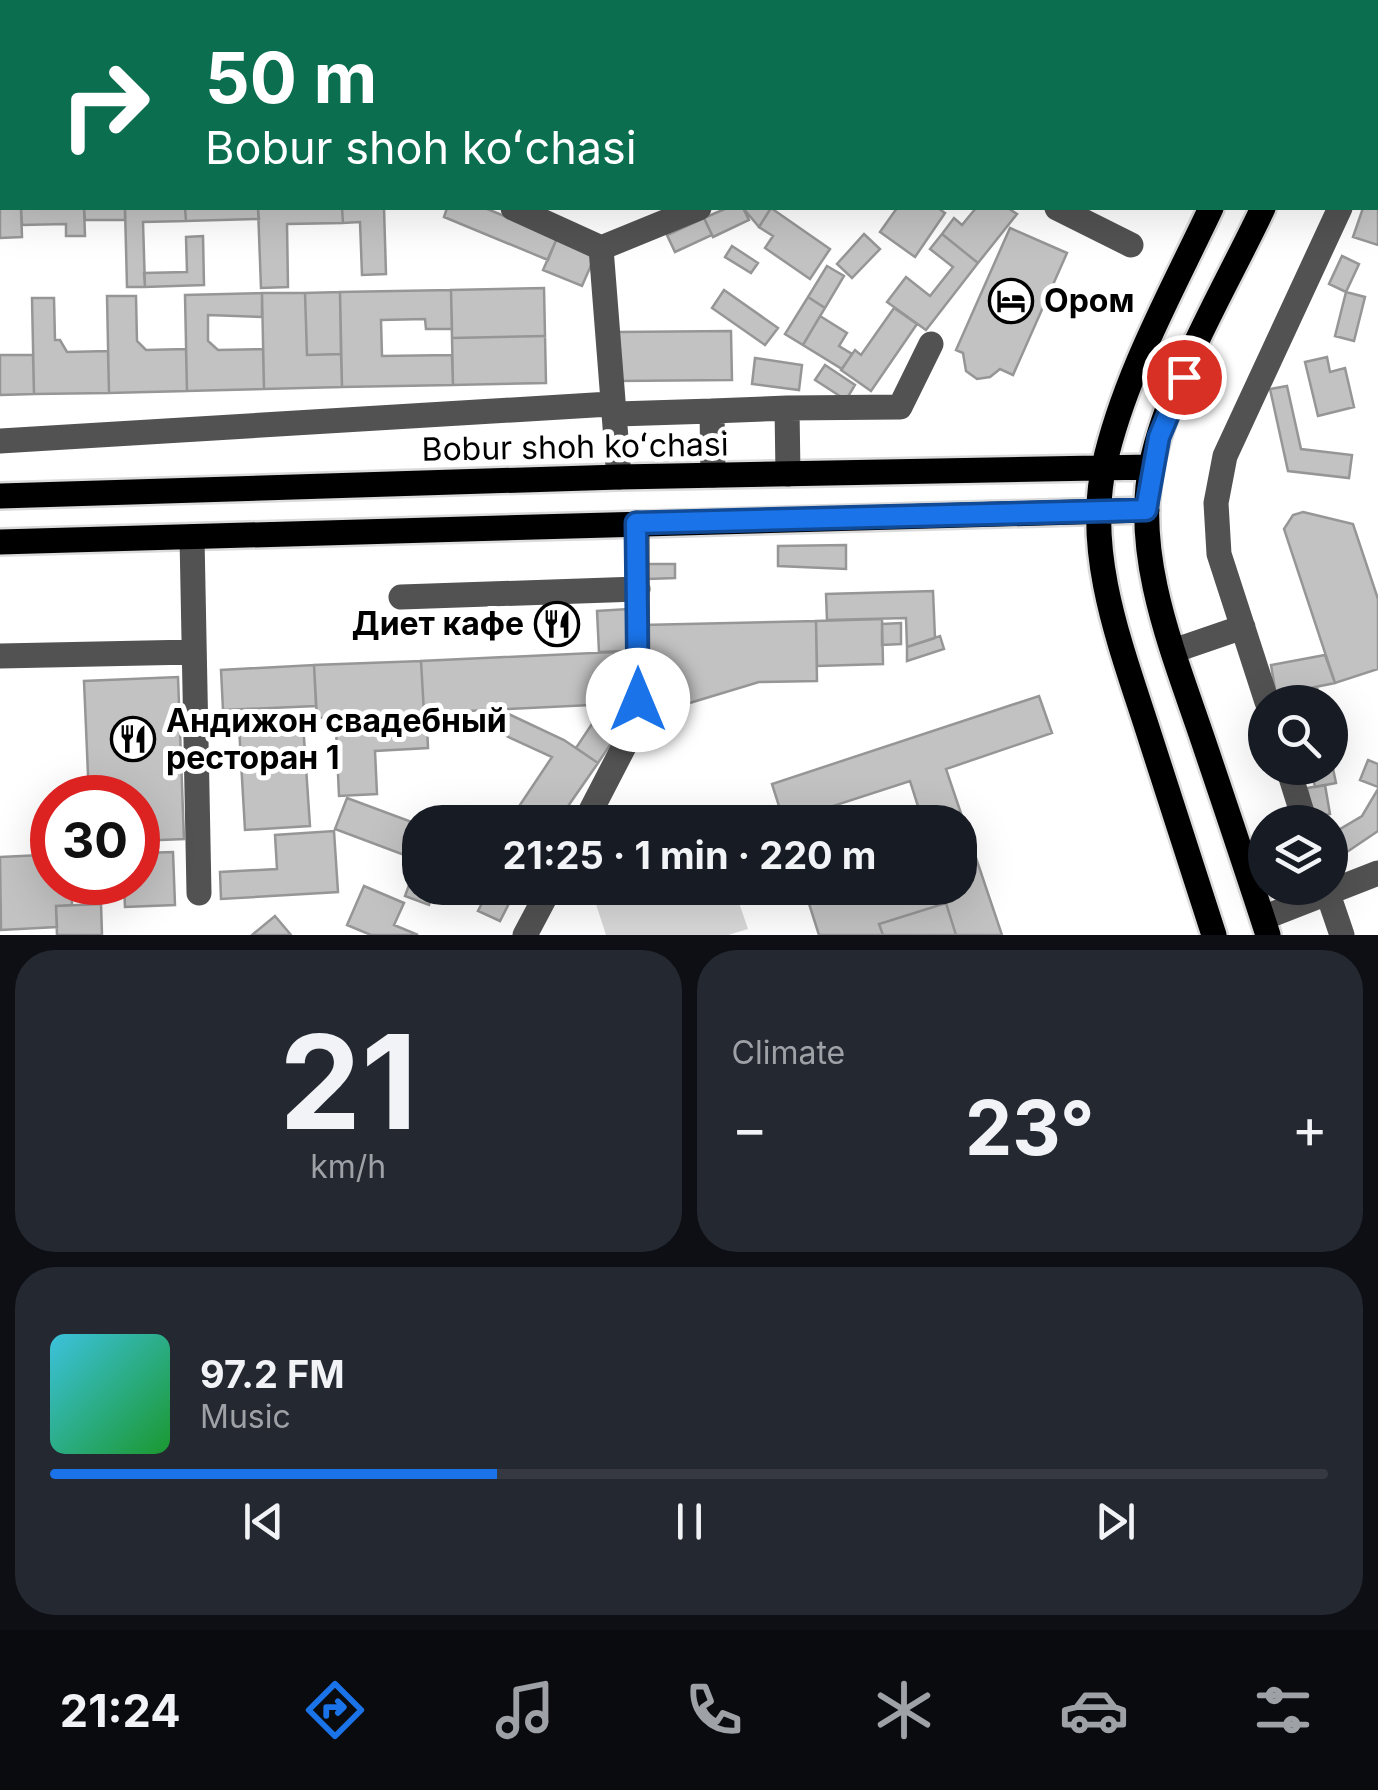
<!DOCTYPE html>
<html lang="en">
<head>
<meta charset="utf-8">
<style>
	:root { --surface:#171b24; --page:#242831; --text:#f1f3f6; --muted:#9ea1a6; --line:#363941; --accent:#1a73e8 }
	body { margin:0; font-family:Inter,sans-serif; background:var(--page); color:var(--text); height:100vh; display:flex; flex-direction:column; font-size:38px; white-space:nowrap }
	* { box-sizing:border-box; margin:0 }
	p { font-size:32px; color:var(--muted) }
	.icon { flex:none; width:55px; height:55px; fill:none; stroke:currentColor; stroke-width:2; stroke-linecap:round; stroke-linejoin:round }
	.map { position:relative; height:935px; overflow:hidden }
	.drawer { display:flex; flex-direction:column; gap:15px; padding:15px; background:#0d0f14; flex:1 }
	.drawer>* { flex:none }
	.banner { position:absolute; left:0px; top:0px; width:1380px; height:210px; box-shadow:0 10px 40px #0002; background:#0b6e4f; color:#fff; overflow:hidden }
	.buttons { position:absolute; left:1248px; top:685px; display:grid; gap:20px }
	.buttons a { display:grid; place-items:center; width:100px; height:100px; border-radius:50%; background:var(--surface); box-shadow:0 10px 40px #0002; font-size:50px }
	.speed { position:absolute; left:30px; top:775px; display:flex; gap:20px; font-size:50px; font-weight:700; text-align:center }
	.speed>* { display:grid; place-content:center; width:130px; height:130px; border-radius:50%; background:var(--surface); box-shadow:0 10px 40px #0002; line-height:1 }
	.speed .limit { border:15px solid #d22; background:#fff; color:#111 }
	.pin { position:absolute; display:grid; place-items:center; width:85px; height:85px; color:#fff; margin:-42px; border:5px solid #fff; border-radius:50%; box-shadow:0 2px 10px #0007 }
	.me { position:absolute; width:110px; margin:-55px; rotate:0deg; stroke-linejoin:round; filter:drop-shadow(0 0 8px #0008) }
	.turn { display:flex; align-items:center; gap:35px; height:210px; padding:0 40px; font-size:45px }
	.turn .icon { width:130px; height:130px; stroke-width:2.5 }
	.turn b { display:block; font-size:70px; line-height:85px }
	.big { font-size:75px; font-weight:700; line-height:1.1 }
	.drawer .card { flex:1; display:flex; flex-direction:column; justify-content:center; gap:15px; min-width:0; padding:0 35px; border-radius:40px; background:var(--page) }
	.drawer .dial { align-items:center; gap:0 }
	.dial b { font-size:130px; line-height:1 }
	.song { display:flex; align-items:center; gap:30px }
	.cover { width:120px; height:120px; border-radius:15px; background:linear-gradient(135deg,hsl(190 70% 55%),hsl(130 70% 35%)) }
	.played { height:10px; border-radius:5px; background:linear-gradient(90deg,var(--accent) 35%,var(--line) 35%) }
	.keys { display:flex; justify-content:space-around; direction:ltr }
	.heat { display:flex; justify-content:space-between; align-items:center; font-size:55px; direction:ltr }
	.drawer .tiles { flex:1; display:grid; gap:15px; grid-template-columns:1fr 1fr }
	.card:last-child { grid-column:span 2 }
	.trip { position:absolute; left:402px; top:805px; width:575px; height:100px; border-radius:40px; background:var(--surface); box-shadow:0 10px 40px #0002; font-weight:700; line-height:100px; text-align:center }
	.dock { display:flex; height:160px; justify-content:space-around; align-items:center; background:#090b0e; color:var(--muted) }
	.dock .icon { width:70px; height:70px }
	.dock .active { color:var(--accent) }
	.dock b { font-size:45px; color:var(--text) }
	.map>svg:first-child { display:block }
</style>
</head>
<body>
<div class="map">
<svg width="1378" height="935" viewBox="0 0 1378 935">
	<rect width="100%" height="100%" fill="#fff"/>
	<path fill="#d9d9d9" d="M635,888H734L748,929L728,935H606L595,901Z"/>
	<path fill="#c2c2c2" stroke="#969696" stroke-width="2.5" d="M1378,187V245L1353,237L1363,208H1378Z
		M0,201L2,208H21L22,237L0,238Z
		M21,208H84L85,236H66V224L22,225Z
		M84,208H125V220H85Z
		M125,208H185L186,221L143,222L145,287H127Z
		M185,208H258L259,219L186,221Z
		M258,208H342L343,223L287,224L288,287L261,288Z
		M342,208H384L386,274L362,275L360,222L343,223Z
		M447,208H485L557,238L548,260L444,217Z
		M727,208H743L749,220L713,237L704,218Z
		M743,208H771L759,227Z
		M771,208L830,249L810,279L765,248L773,236L759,227Z
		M897,208H938L945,213L915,257L880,232Z
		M976,208H1008L1017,214L978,263L942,234L954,218L962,225Z
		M704,218L712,235L675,252L667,235Z
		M1010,228L1067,253L1013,375L1000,369L990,377L977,379L966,371L963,353L956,350Z
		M864,234L880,249L852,278L837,264Z
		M942,234L978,263L926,330L887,302L906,277L930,296L953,267L930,249Z
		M203,236L204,285L145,287L144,273L187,272L186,237Z
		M557,238L596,254L582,286L543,270Z
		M732,246L758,263L751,273L725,257Z
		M1342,256L1359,264L1346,292L1329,284Z
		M827,266L844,276L825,308L808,297Z
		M544,288L545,336L452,338L451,290Z
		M451,290L452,329H426L425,319L381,320L382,356L452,355L453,385L342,387L340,292Z
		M724,290L778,328L765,345L712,308Z
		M340,292L341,354L307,355L305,293Z
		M1346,292L1365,297L1354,341L1335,336Z
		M262,293H305L307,355L341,354L342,387L264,389Z
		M262,293V317L208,315V341L218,350L263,349L264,389L187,391L185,295Z
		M107,296H136L137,341L146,350L186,349L187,391L109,393Z
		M808,297L825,308L803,345L785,334Z
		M32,298H54L55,340H60L67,352L108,351L109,393L34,394Z
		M894,308L917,324L871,391L841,370L855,350L861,355Z
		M820,316L847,333L839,346L852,354L842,369L803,345Z
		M731,331L732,380L618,381L617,332Z
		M545,336L546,383L453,385L452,338Z
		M0,355H33L34,394L0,395Z
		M1327,357L1330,372L1345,368L1354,407L1318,416L1305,362Z
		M755,358L802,365L799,390L752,384Z
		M825,365L855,385L846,400L815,380Z
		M1287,386L1301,449L1352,455L1349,478L1288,471L1270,389Z
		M1303,512L1353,524L1378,599V669L1335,683L1284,529L1293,515Z
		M846,545V569L778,566V546Z
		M648,564H675V578L648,579Z
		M933,591L935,638L907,647L906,618L827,620L826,594Z
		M628,609L630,651L599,652L597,611Z
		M882,619L883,664L817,666L816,621Z
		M816,621L817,681L759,682L673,708L672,684L644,685L642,625Z
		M901,623V644L882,645V624Z
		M940,636L944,649L907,661V647Z
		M614,652L618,733L598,763L576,748L592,724L591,705L424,713L421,661Z
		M1325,655L1335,683L1276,695L1271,665Z
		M421,661L424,713L317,718L314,665Z
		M314,665L316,706L223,710L221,670Z
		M178,677L184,839L138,841V798H89L84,681Z
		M1317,687L1320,702H1298L1296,691Z
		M1039,696L1052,733L946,769L1002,935H956L946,903L879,924L883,935H819L804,888H864L866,894L888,888H960V822H923L910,781L784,822L772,784Z
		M1039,696L1052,733L946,769L1002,935H819L804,888H864L866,894L888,888H960V822H923L910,781L784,822L772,784Z
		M500,710L564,740L598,763L557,822H519L512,817L552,757L491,729Z
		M303,723L310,826L245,830L239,727Z
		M427,724L428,748L375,751L377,794L339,796L336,729Z
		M1330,754L1336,783L1315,787L1311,768H1330Z
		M1368,760L1378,764V787L1360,780Z
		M1325,785L1330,814L1313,817L1307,788Z
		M1378,789V831L1341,856L1330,835L1362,816Z
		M347,798L420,825L415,859L335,829Z
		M334,831L338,892L221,899L220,872L277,869L275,835Z
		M173,852L175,905L125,907L124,882H138L142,876L141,853Z
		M42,855L52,860V882H71L72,905L56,906L57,927L1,930L0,857Z
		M420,855V888H435L429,905L405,896Z
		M364,886L404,903L394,925L418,935H371L347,925Z
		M490,888H517L500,921L478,911Z
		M101,904L102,935H57L56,906Z
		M275,916L291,935H252Z"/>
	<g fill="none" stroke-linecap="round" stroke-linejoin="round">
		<defs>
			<path id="major" d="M1306,2L1307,0
				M1356,2L1358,0
				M1211,208C1172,291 1124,376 1104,466C1084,558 1124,654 1151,740C1172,805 1193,870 1214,935
				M1263,208C1226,287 1169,380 1151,466C1133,558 1174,654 1203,740C1225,805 1247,870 1268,935
				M0,496L619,477L1151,467
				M0,542L1147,510"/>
		</defs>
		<use href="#major" stroke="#dbdbdb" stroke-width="30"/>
		<path stroke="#525252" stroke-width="25" d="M82,0L89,2
			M207,0L212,2
			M1016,0L1021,2
			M1190,0L1195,2
			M888,2L889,0
			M1378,128V127
			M0,177H2
			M513,208L601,248
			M1057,208L1131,245
			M601,248L619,477
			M601,248L699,208
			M787,408L900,407L931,344
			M712,411L787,408L788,474
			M617,414L712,411L713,475
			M0,441L610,404
			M192,537L199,893
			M401,597L638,589
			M1173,651L1243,627
			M0,656L194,652
			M1267,702L1219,554L1216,503L1225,456L1340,208
			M1288,768L1305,822
			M585,822L630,735L638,700L637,523
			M1326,888L1342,935
			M1263,918L1378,873
			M525,935L550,888"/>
		<use href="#major" stroke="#000" stroke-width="25"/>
	</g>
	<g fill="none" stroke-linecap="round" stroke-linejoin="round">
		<defs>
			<path id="route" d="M638,700L636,523L1146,510L1159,437L1184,377"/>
		</defs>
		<use href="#route" stroke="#114b97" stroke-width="25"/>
		<use href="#route" stroke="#1a73e8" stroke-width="18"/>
	</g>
	<defs>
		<symbol id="hotel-ring" viewBox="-11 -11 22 22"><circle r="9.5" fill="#fff" stroke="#000" stroke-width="1.5"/><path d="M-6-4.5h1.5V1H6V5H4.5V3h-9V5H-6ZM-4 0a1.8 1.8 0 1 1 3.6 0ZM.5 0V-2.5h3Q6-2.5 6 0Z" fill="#000"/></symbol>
		<symbol id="restaurant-ring" viewBox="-11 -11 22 22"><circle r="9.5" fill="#fff" stroke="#000" stroke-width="1.5"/><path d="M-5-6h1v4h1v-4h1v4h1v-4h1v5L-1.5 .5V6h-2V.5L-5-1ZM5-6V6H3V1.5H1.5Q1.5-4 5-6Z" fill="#000"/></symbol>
	</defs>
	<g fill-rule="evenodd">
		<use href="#hotel-ring" x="986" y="276" width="50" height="50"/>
		<use href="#restaurant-ring" x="532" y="599" width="50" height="50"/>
		<use href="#restaurant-ring" x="108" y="714" width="50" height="50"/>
	</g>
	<g text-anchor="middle" stroke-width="10" stroke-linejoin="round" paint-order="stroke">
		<g font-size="32" font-weight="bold" fill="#000" stroke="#fff" text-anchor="start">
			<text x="1044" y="312">Ором</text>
			<text x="524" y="635" text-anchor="end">Диет кафе</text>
			<text x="166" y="732">Андижон свадебный<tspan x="166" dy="37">ресторан 1</tspan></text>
		</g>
		<g font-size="32" fill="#000" stroke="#fff">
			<text transform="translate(575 447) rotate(-1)" y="11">Bobur shoh koʻchasi</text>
		</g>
	</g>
</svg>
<div class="buttons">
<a><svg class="icon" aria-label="search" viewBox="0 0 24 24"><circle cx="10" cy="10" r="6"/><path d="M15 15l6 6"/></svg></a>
<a><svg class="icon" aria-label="layers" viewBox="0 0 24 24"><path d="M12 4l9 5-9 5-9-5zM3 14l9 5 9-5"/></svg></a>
</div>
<div class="speed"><div class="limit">30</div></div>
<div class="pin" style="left:1184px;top:377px;background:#d93025"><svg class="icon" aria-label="arrive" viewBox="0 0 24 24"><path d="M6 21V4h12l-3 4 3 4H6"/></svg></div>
<svg class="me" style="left:638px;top:700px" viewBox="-20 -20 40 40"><circle r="19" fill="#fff"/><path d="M0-13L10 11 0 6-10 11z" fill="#1a73e8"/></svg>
<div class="trip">21:25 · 1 min · 220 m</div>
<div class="banner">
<div class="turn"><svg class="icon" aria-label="right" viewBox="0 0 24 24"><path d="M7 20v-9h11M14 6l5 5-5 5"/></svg><div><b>50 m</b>Bobur shoh koʻchasi</div></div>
</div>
</div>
<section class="drawer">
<div class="tiles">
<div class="card dial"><b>21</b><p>km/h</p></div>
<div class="card"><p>Climate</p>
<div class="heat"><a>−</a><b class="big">23°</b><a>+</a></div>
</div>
<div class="card">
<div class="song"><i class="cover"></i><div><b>97.2 FM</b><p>Music</p></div></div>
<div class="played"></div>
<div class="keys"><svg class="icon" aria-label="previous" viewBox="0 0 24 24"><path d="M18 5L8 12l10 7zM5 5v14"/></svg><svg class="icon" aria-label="pause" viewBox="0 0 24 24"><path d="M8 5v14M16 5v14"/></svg><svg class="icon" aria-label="next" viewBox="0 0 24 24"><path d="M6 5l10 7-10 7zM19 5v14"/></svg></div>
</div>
</div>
</section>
<nav class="dock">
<b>21:24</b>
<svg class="icon active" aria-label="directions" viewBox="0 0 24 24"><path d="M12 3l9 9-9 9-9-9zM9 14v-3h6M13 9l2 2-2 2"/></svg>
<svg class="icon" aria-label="music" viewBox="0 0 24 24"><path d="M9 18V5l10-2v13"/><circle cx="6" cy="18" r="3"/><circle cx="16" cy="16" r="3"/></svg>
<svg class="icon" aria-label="phone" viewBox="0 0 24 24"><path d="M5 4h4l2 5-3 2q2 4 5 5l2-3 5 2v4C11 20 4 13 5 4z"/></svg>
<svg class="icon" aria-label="climate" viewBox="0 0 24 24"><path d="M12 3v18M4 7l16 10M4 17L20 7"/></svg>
<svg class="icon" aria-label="car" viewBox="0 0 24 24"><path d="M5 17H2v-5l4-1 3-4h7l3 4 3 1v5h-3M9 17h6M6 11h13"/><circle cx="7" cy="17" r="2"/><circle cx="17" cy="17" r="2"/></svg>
<svg class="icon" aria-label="filters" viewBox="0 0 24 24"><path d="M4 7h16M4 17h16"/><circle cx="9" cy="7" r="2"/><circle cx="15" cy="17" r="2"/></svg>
</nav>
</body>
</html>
